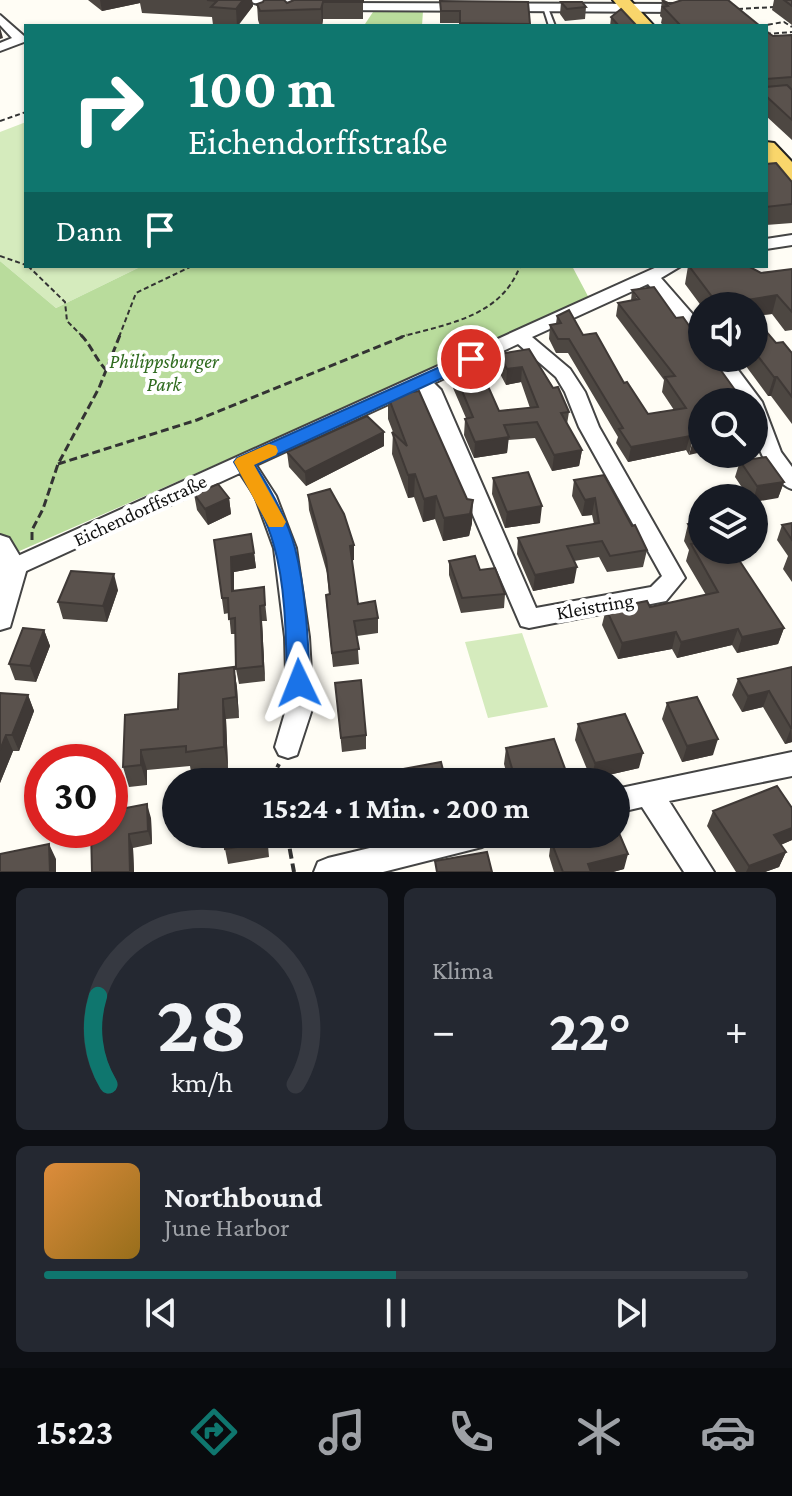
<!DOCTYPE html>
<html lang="de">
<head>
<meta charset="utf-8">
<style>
	:root { --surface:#171b24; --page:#242831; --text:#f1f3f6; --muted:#9ea1a6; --line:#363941; --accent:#0f766e }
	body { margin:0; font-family:"Crimson Pro",serif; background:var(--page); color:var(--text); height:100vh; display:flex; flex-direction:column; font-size:30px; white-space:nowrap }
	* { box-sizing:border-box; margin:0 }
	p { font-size:26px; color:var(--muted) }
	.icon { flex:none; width:44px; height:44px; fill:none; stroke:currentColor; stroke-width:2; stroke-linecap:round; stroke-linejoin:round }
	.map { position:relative; height:872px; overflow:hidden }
	.sheet { display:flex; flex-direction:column; gap:16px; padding:16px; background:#0d0f14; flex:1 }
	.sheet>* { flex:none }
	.top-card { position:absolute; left:24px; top:24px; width:744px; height:244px; border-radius:0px; box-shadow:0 2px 6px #0004; background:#0f766e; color:#fff; overflow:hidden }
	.controls { position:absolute; left:688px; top:292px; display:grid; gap:16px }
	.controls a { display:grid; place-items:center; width:80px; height:80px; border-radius:50%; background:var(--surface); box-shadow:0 2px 6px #0004; font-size:40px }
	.speed { position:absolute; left:24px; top:744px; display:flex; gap:16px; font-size:40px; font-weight:700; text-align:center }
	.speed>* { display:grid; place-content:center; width:104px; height:104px; border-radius:50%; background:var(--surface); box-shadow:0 2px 6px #0004; line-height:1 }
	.speed .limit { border:12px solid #d22; background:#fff; color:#111 }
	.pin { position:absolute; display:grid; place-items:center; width:68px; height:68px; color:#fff; margin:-34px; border:4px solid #fff; border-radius:50%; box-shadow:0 2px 8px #0007 }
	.me { position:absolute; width:88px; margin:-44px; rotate:358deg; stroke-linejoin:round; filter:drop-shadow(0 0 6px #0008) }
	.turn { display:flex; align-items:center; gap:28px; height:168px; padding:0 32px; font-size:36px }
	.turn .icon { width:104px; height:104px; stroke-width:2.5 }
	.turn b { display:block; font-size:56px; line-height:68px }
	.then { display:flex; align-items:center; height:76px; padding:0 32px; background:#0003; gap:16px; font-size:30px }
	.big { font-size:60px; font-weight:700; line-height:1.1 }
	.sheet .widget { flex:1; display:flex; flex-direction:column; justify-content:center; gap:12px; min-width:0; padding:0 28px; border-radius:12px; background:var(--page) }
	.sheet .dial { align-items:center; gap:0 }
	.dial svg { height:208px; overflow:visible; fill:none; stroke:var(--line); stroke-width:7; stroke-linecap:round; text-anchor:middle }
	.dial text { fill:var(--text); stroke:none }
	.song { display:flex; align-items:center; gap:24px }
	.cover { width:96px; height:96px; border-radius:12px; background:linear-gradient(135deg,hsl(30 70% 55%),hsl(40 70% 35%)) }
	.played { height:8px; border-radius:4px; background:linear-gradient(90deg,var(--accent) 50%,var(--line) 50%) }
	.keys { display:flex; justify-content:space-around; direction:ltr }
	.heat { display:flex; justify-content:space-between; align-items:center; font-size:44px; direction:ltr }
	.sheet .tiles { flex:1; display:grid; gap:16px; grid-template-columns:1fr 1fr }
	.widget:last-child { grid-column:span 2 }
	.trip { position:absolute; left:162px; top:768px; width:468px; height:80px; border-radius:40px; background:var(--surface); box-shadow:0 2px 6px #0004; font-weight:700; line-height:80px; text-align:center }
	.tab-bar { display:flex; height:128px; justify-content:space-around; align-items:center; background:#090b0e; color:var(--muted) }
	.tab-bar .icon { width:56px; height:56px }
	.tab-bar .selected { color:var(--accent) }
	.tab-bar b { font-size:36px; color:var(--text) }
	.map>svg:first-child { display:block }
</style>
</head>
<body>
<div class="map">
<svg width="792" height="872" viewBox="0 0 792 872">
	<rect width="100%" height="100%" fill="#fffdf5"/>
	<path fill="#d5ebbd" d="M26,122V266H142L56,308L0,261V132Z
		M522,633L548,707L488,718L465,642Z"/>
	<path fill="#b9dc9c" d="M423,11L422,26H348L365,24L373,12Z
		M0,261L56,308L142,266H572L590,300L15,553L0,540Z"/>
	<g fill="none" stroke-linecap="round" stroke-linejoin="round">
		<defs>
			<path id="service" d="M543,7L548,8L555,26H549Z"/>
			<path id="minor" d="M0,15L24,36V42L0,51V43L12,38L0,25Z
				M792,235V245L766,249V239Z
				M659,266H681L661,278L702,325V342L696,341L648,284L532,337L570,369L585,392L599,427L685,578L666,601L529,628L521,626L419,390L256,465L276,496L296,548L309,637L313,706L297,755L288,758L279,755L275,747L287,706L285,637L274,548L255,496L240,473L0,583V564ZM518,344L556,377L565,392L579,427L662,576L651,587L536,608L441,390L434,383Z
				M710,358H729L762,402L781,452L792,467V489C775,484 759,452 755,436C752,425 754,413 754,402H742Z
				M792,752V776L669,801L714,872H684L642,807L616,813V789Z
				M428,834H496L492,843L482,847L383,872H314L318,862L328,858Z"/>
			<path id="tertiary" d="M248,0H297L304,4C293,11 259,7 248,0Z
				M333,3L682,4L689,8L682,12L328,10L326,7Z
				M0,535L9,538L27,568L10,627L0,630Z"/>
			<path id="primary" d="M613,0H630L654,26H635Z
				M766,142L774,143L792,162V182L784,180L766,161Z"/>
		</defs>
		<use href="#service" stroke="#444" stroke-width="4"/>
		<use href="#minor" stroke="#444" stroke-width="4"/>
		<use href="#tertiary" stroke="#444" stroke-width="4"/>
		<use href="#primary" stroke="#222" stroke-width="4"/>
		<path stroke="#333" stroke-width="2" stroke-dasharray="5 3" stroke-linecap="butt" d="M738,9L774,7
			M760,26L784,22L792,27
			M766,34L792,32
			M0,121L26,112
			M0,256L26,265
			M28,266L65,302L67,321L83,337
			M119,337L136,293L192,266
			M400,337C447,324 501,317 520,266"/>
		<path stroke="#333" stroke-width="3" stroke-dasharray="8 4" stroke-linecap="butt" d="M81,335C91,345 95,358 106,370
			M58,464L197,420L407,335
			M32,540V530L43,509L58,464L99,388L120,335"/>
		<path stroke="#333" stroke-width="4" stroke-dasharray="10 5" stroke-linecap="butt" d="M278,782L276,770L279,764
			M287,834L294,872"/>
		<use href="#service" fill="#fff" fill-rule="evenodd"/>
		<use href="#minor" fill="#fff" fill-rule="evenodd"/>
		<use href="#tertiary" fill="#fff" fill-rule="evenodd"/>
		<use href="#primary" fill="#f9d66b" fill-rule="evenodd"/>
	</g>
	<path fill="#4d4742" d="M88,0H252L253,6L238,26H229L213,25L212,17L142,13L140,3L102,11Z
		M363,0V19H323L322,26H260L258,20L257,4L263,2L285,1L287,3Z
		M645,0H670H662L670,4L760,26H664L661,23L662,18L660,16L662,0Z
		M774,0H792V25L772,10Z
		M440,1L528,2L530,26H459V23H440Z
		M561,2L586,7L585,19L565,21L560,14Z
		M611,17L637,26H610Z
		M766,31L773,36L792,35V140L766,116Z
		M766,164L792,182V223L766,225Z
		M688,266L761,273L792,269V330L785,331L772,314L754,316V306H702V307L685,284Z
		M632,290L702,402L689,455L686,450L628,462L616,443L618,437L568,353H556L549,339L550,325L556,324L557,316L583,335L624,383L648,414L674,410L662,392L664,380L616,316L618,303L631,301Z
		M754,317L776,343L792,353V424L771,396H768L740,358H754Z
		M529,349L569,412L567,424L582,450L579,466L552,471L535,438L508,440L507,453L474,458L464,435L465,419L466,418L453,388L454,372L499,411L530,408L521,382L506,385L498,370L499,354Z
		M388,396L472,523L469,536L443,541L435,519L423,522L414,497L408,498L392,454L393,432L388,419Z
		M384,446L306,486L289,467L287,452Z
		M740,461L784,482L778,498H749L735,477Z
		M493,478L540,523L505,528L492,494Z
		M574,480L632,526L647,550L643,567L607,572L599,557L574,561V583L533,591L517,554L518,538L594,524L592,515L582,516L572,496Z
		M194,494L229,498L231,514L208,525L197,510Z
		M308,495L354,560H352L358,604L378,618V633L357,636L359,664L333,667L327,610L326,595L329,594L327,573L309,510Z
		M792,523V582L783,569L788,556L777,540L782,525Z
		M688,524L740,550L738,559L784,628L778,644L737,653L732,645L677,658L672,649L618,659L602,625L606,609L650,607L706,595L686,561L689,550L684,541Z
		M214,540L254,553L256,568L234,572V590L265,602L267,621H262L265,681L239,684L236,669L235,634H231L229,613L224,614Z
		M449,561L480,570L505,594L504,608L461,613L449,575Z
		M118,590L107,622L63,619L58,602Z
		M44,630L50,646L36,682L15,680L9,664Z
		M234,667L237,688L239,718L226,719L228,768L191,772L190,766L147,770V785L129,787L123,767L178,709Z
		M792,667V742L785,744L763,707L742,712L732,695L738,679Z
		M335,683L366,735V749L342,752Z
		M0,693L28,695L34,711L19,751H13L0,783Z
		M667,703L713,755L682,762L662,719Z
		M578,724L639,768L591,779L575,740Z
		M506,748L565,782H509L504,764Z
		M792,808V840L781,845L786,852L779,867L765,872H736L707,826L713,811Z
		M151,818L152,844L133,848L134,872H92L91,830Z
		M224,834H267L269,857L228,864L225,849Z
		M551,841L624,869L613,872H554L549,856Z"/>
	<path fill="#3f3936" d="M100,0H140V3L102,11Z
		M243,0H252L253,6L237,26L236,9Z
		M323,2V19L322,26L321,9Z
		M0,27L3,38L0,39Z
		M777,295L772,314L754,316V306H740L741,301Z
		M522,367L521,382L506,385L507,369Z
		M774,377H777L771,396H768Z
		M735,390L732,402H713L715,394Z
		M384,432V446L306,486L305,472Z
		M690,436L686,450L628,462L631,447Z
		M509,437L507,453L474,458L475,442Z
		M702,438V452L689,455L693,440Z
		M582,450L579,466L552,471L554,455Z
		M415,474L414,497L408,498V475Z
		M784,482L778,498L754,502V498L757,486Z
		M436,496L435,519L423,522L424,499Z
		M229,498L231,514L208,525L205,509Z
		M595,498L592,515L582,516L585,500Z
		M473,500L472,523L469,536L443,541L444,518Z
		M542,506L540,523L505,528L507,512Z
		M354,545V560L350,561V546Z
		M740,550L736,566L733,551Z
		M254,553L256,568L234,572V606L232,591L231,557Z
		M577,567L574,583L533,591L535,575Z
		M114,574L118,590L107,622L103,606Z
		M260,606L262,621L265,681L263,666Z
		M784,628L778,644L737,653L742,637Z
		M738,629L732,645L677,658L681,642Z
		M44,630L50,646L36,682L30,666Z
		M676,632L672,649L618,659L622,643Z
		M234,667L237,688L239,718L236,697Z
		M769,691L763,707L742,712L748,696Z
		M28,695L34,711L19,751L12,735Z
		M223,699L226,719L228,768L224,747Z
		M791,728L792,742L785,744Z
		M6,735L13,751L0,783V750Z
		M718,739L713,755L682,762L687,746Z
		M141,750L147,770V785L141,765Z
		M643,753L639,768L591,779L595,763Z
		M567,774L565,782H528Z
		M147,804L151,818L152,844L148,831Z
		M792,828V840L767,850L774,835Z
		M129,834L133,848L134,872H130Z
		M324,834H349L325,839Z
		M49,844L56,859V872H50Z
		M786,852L779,867L765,872H746L749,866Z
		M628,854L624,869L613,872H586L588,864Z"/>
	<path fill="#5a524d" stroke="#3f3936" stroke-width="2" d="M207,0H243L236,9L211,7L217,1Z
		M264,0H284L287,3L294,0H363V2H323L321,9L260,11L257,4L263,2Z
		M662,0L670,4L682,0H728L760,26H681L663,7L668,6Z
		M784,0H792V6Z
		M440,1L528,2L530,24L460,23V11H441Z
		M561,2H582L586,7L567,9Z
		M621,9L637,26H619L611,17Z
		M766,31L773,36L792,35V77L766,79Z
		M787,85L792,90V120L766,96V87Z
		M776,163L792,182V204L766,207V164Z
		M689,266H748L761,273L792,269V312L777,295L741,301L745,306H719Z
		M654,287L676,318L683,317L702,344V358H712L735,390L715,394L721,402H702V438L693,440L690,436L631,447L619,429L623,428L569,339H558L550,325L561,323L557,316L569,310L583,335L596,333L624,383L627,382L648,414L686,408L665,377L675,376L618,303L639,299L632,290Z
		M754,317L776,343L783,342L792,353V397L777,377H774L754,351Z
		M529,349L553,388L558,387L569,412L561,413L582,450L554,455L537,422L504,425L509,437L475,442L465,419L473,417L454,372L480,368L499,411L538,407L522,367L507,369L499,354Z
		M419,391L467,499L473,500L470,514L444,518L436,496L424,499L415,474L408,475L392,432L407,446L388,396Z
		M367,416L384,432L305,472L287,452Z
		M766,457L784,482L757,486L740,461Z
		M528,472L542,506L507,512L493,478Z
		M604,475L632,526L635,525L647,550L610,556L602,541L567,546L577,567L535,575L518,538L599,523L595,498L585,500L574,480Z
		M218,484L229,498L205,509L194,494Z
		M330,489L344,514L354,545L350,546L358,604L375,601L378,618L354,621L359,649L332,653L326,595L330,594L326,558L308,495Z
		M702,522V550H739L733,551L784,628L742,637L738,629L681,642L676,632L622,643L606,609L647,601L650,607L718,592L691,544L699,543L688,524Z
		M792,523V540L782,525Z
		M251,534L254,553L231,557L232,591L264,587L265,605L260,606L263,666L236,669L235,618L229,619L228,598H222L214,540Z
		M475,556L480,570L495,568L505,594L462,598L449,561Z
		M71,571L114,574L103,606L58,602Z
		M23,628L44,630L30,666L9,664Z
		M234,667L236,697L223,699L224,747L186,752V746L141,750V765L123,767L125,715L178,709L179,674Z
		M792,667V728H791L769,691L748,696L738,679Z
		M361,680L366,735L341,738L335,683Z
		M0,693L28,695L12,735H6L0,750Z
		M697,697L718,739L687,746L667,703Z
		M625,714L643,753L595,763L578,724Z
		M554,739L567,774L528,782H516L506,748Z
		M441,762L446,782H407L403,769Z
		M355,778L356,782H337Z
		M777,786L792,808V828L774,835L786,852L749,866L713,811Z
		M147,804L148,831L129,834L130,872H92L91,830H110V811Z
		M616,826L628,854L588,864L591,872H563L551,841L582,834H616Z
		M224,834H266L267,842L225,849Z
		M49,844L50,872H0V854Z
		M487,852L492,872H437L435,861Z"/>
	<path fill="#1a73e8" stroke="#114b97" stroke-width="2" d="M471,353L479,359L477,362L255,465C271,490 287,518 295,548C306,591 308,639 310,683L307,690L299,692L291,690L287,683C286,641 286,587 274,546C266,516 250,489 234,462L237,458Z"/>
	<path fill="#f59e0b" d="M269,444L276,446L278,451L276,455L254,465L286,522L283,527H269L234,462L237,458Z"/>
	<g text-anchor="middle" stroke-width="8" stroke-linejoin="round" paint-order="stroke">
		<g font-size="20" font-style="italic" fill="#2f6b1f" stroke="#fff">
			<text x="164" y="368">Philippsburger<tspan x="164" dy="23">Park</tspan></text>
		</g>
		<g font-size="20" fill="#111" stroke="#fff">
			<text transform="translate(140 510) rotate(-25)" y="7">Eichendorffstraße</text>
			<text transform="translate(595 606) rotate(-10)" y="7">Kleistring</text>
		</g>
	</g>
</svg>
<div class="controls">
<a><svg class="icon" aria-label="sound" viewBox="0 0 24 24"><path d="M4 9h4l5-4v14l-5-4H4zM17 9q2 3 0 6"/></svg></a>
<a><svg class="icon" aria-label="search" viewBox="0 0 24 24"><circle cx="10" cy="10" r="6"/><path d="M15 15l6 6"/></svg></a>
<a><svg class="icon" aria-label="layers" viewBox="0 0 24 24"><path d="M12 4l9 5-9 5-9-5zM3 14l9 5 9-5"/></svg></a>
</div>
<div class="speed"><div class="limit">30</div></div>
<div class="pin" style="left:471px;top:359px;background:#d93025"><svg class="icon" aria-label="arrive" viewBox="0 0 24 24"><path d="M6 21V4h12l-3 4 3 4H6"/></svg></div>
<svg class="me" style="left:299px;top:683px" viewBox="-20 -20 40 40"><path d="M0-17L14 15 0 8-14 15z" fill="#1a73e8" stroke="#fff" stroke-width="4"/></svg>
<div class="trip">15:24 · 1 Min. · 200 m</div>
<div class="top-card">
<div class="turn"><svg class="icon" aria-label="right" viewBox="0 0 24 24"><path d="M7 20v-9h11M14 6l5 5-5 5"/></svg><div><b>100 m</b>Eichendorffstraße</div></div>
<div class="then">Dann<svg class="icon" aria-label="arrive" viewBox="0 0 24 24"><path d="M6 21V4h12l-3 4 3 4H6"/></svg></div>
</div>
</div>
<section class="sheet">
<div class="tiles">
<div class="widget dial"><svg viewBox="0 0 100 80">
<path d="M14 69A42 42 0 1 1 86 69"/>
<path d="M14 69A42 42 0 0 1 10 35" stroke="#0f766e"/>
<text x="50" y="56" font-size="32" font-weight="700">28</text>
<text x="50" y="72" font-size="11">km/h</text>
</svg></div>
<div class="widget"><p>Klima</p>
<div class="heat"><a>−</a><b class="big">22°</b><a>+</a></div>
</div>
<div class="widget">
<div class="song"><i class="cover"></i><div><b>Northbound</b><p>June Harbor</p></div></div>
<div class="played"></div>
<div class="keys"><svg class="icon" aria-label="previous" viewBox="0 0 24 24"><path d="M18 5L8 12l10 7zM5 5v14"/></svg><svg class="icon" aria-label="pause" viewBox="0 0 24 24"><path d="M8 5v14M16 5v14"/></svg><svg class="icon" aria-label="next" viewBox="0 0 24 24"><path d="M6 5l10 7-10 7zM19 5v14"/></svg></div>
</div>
</div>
</section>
<nav class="tab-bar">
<b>15:23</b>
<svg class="icon selected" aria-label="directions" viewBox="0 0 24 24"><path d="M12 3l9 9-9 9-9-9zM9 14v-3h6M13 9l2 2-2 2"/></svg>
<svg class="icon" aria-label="music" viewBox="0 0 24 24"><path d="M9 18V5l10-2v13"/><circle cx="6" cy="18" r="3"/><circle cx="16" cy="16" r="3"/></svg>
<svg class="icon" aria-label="phone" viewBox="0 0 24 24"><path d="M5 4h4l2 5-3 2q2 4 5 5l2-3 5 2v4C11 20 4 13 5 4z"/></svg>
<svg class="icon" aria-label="climate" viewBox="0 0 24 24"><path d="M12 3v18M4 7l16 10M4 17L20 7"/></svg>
<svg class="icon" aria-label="car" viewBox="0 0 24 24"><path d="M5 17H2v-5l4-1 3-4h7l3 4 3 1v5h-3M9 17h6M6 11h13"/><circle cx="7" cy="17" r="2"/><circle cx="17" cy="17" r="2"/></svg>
</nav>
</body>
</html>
